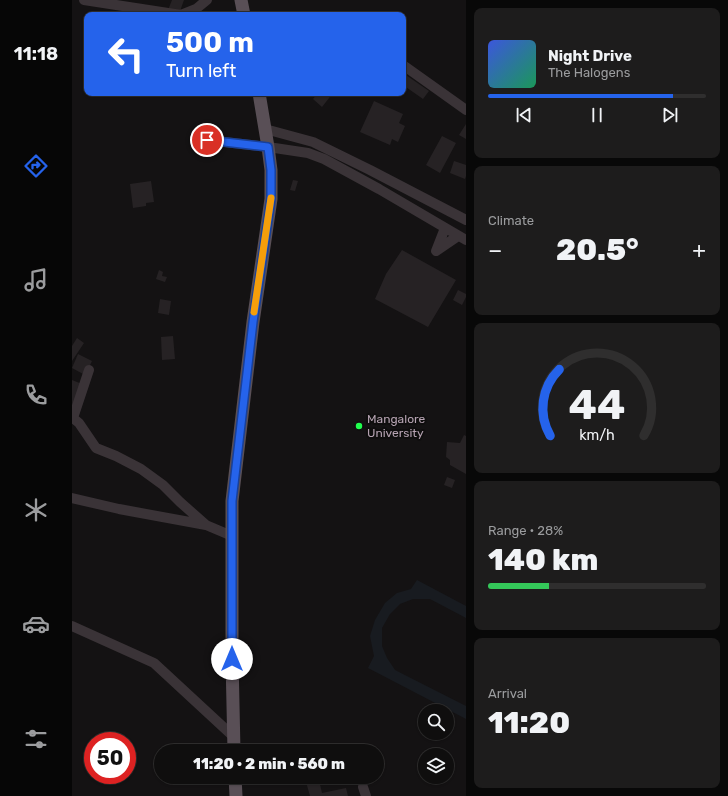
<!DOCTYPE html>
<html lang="en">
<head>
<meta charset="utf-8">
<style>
	:root { --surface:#0f0e0e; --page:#1d1c1c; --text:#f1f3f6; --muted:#9b9c9e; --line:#2f2e2e; --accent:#2563eb }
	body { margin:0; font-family:Rubik,sans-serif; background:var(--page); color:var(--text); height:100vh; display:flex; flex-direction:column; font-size:15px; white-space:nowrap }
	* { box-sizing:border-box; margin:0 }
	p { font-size:13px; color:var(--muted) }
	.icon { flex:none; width:22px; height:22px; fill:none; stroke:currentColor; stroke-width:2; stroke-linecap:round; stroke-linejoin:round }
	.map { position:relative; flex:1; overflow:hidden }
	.details { display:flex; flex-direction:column; gap:8px; padding:8px; background:#080808; width:262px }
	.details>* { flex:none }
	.banner { position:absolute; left:12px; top:12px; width:322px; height:84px; border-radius:8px; box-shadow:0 1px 3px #0004,0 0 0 1px var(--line); background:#2563eb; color:#fff; overflow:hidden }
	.buttons { position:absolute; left:346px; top:704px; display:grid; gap:8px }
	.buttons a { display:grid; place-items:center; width:36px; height:36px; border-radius:50%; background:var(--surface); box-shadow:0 1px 3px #0004,0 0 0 1px var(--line); font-size:20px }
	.speed { position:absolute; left:12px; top:732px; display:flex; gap:8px; font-size:20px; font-weight:700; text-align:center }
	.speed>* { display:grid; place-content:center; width:52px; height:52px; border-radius:50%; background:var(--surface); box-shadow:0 1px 3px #0004,0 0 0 1px var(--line); line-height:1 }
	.speed .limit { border:6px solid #d22; background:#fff; color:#111 }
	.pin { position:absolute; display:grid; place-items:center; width:34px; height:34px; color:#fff; margin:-17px; border:2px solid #fff; border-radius:50%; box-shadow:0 1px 4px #0007 }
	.me { position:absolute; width:44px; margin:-22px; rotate:0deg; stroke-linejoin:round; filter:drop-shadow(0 0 3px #0008) }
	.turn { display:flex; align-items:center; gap:14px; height:84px; padding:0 16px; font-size:18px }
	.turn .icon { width:52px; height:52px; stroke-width:2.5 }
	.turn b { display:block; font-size:28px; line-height:34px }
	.big { font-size:30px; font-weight:800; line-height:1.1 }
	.details .tile { flex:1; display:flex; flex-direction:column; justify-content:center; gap:6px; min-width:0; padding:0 14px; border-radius:8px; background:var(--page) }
	.details .dial { align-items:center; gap:0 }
	.dial svg { height:104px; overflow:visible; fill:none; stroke:var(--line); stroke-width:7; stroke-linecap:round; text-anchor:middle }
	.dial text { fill:var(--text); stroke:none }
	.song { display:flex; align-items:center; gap:12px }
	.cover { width:48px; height:48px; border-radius:6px; background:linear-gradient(135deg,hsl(230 70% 55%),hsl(150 70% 35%)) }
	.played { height:4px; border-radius:2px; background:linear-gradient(90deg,var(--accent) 85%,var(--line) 85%) }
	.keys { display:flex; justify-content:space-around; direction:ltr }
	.heat { display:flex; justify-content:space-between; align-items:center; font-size:22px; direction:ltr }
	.charge { height:6px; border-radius:3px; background:linear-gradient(90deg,#34c759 28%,var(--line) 0) }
	.trip { position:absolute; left:82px; top:744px; width:230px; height:40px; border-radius:20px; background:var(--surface); box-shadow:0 1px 3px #0004,0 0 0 1px var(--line); font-weight:800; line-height:40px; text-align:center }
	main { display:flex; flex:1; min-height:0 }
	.tab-bar { display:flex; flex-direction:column; width:72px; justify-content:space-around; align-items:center; background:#060606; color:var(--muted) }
	.tab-bar .icon { width:28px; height:28px }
	.tab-bar .active { color:var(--accent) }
	.tab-bar b { font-size:18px; color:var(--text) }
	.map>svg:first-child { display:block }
</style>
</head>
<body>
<main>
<nav class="tab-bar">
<b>11:18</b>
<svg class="icon active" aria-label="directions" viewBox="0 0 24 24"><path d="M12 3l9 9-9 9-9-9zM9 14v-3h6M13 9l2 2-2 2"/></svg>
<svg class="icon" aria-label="music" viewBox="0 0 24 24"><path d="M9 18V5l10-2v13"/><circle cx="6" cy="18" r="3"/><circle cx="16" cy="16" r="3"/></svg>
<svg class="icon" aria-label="phone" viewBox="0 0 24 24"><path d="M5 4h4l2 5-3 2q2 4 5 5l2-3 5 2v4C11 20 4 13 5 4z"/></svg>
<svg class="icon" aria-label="climate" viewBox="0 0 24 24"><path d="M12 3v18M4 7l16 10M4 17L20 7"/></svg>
<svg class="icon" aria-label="car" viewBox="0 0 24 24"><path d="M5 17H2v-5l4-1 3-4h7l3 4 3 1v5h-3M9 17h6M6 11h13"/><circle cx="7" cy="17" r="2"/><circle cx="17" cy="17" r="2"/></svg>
<svg class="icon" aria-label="filters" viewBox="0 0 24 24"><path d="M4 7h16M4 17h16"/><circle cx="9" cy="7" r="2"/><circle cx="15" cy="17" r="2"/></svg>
</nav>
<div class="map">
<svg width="394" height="796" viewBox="0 0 394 796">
	<rect width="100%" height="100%" fill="#141213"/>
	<path fill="#181b20" d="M345,580L394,606V618L358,599H341L328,604L318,614L310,628V646L315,658L323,670L394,706V719L296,668L302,656L298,636L303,620L313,603L325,593L339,589Z"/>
	<path fill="#262224" d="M100,0H112L107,14L96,10Z
		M331,73L357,91L351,99L331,85Z
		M246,93H261L250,107L241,99Z
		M302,101L331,114L327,123L333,126L326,142L320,139L318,145L288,132Z
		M394,124V139L387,135Z
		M370,136L384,143L368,173L354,165Z
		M382,161L394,165V176L393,179L378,173Z
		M221,180L226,181L223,191L218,190Z
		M79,181L82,202L74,203V206L61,208L58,184Z
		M330,250L384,280L356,327L303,299L314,274Z
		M87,270L91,272L90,276L95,277L93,282L84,279Z
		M386,290L394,294V297L390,305L381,300Z
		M88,299L99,301L97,315L86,313Z
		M101,336L103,359L90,360L89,337Z
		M5,338L12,343L0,361V346Z
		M6,354L20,361L13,375L0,368Z
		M0,380L10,384L0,413Z
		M392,435L394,436V474L378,465V460L374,457L375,442L388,443Z
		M375,477L383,480L380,488L372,485Z
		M247,780L250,793L274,788L276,796H238L234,782Z"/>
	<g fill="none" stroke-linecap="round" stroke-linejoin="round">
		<path stroke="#3a3337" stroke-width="10" d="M12,0L109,15L124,9L135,0
			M331,65L394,110
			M193,129L241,142L298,170L394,220
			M135,140L196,147L236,153L252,159L307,189L394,240
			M373,228L364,251L386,236
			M17,370L1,418L7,423L24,448L44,456L69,469L91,485L108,502L134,525L160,536
			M0,498L47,509L134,525
			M0,626L82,663L162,737
			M291,787L294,796"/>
		<path stroke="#594f56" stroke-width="13" d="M169,0L172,15
			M162,751L160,659V501L181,322L199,199V170L196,147L187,93
			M163,777L164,796"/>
	</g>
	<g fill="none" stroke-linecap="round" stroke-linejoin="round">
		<defs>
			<path id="route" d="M135,140L196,147L199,170V199L181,322L160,501V659"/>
		</defs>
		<use href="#route" stroke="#184099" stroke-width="10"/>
		<use href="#route" stroke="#2563eb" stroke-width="7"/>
		<path stroke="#f59e0b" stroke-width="7" d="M182,312L199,198"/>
	</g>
	<circle fill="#20ff4e" stroke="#0f0e0e" stroke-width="1.5" cx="287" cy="426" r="4"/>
	<g text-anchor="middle" stroke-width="4" stroke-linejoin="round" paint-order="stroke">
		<g font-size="12" fill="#b6a3b2" stroke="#0f0e0e" text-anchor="start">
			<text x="295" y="423">Mangalore<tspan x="295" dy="14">University</tspan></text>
		</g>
	</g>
</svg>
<div class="buttons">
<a><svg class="icon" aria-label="search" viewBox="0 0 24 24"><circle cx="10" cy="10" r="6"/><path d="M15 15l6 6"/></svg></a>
<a><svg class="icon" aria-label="layers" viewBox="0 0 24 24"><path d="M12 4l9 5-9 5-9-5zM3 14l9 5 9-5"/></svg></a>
</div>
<div class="speed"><div class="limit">50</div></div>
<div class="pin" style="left:135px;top:140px;background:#d93025"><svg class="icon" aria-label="arrive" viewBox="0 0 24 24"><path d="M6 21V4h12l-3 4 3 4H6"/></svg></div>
<svg class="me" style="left:160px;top:659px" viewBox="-20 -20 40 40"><circle r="19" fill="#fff"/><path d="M0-13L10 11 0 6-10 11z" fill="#2563eb"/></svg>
<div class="trip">11:20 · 2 min · 560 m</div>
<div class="banner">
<div class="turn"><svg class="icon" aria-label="left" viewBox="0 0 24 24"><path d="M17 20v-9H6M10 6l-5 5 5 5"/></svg><div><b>500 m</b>Turn left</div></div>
</div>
</div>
<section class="details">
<div class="tile">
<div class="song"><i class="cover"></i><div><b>Night Drive</b><p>The Halogens</p></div></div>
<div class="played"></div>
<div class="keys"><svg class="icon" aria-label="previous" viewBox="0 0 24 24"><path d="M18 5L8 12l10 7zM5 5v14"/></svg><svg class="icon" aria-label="pause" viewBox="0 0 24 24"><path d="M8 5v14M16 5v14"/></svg><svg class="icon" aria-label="next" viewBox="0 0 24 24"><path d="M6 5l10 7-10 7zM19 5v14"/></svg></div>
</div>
<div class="tile"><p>Climate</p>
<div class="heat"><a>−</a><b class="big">20.5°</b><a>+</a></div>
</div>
<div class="tile dial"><svg viewBox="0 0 100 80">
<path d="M14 69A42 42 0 1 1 86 69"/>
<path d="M14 69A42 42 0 0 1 21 18" stroke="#2563eb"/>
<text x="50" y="56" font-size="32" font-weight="700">44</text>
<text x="50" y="72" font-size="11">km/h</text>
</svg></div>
<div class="tile"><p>Range · 28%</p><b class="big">140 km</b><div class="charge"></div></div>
<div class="tile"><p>Arrival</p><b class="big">11:20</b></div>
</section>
</main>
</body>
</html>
